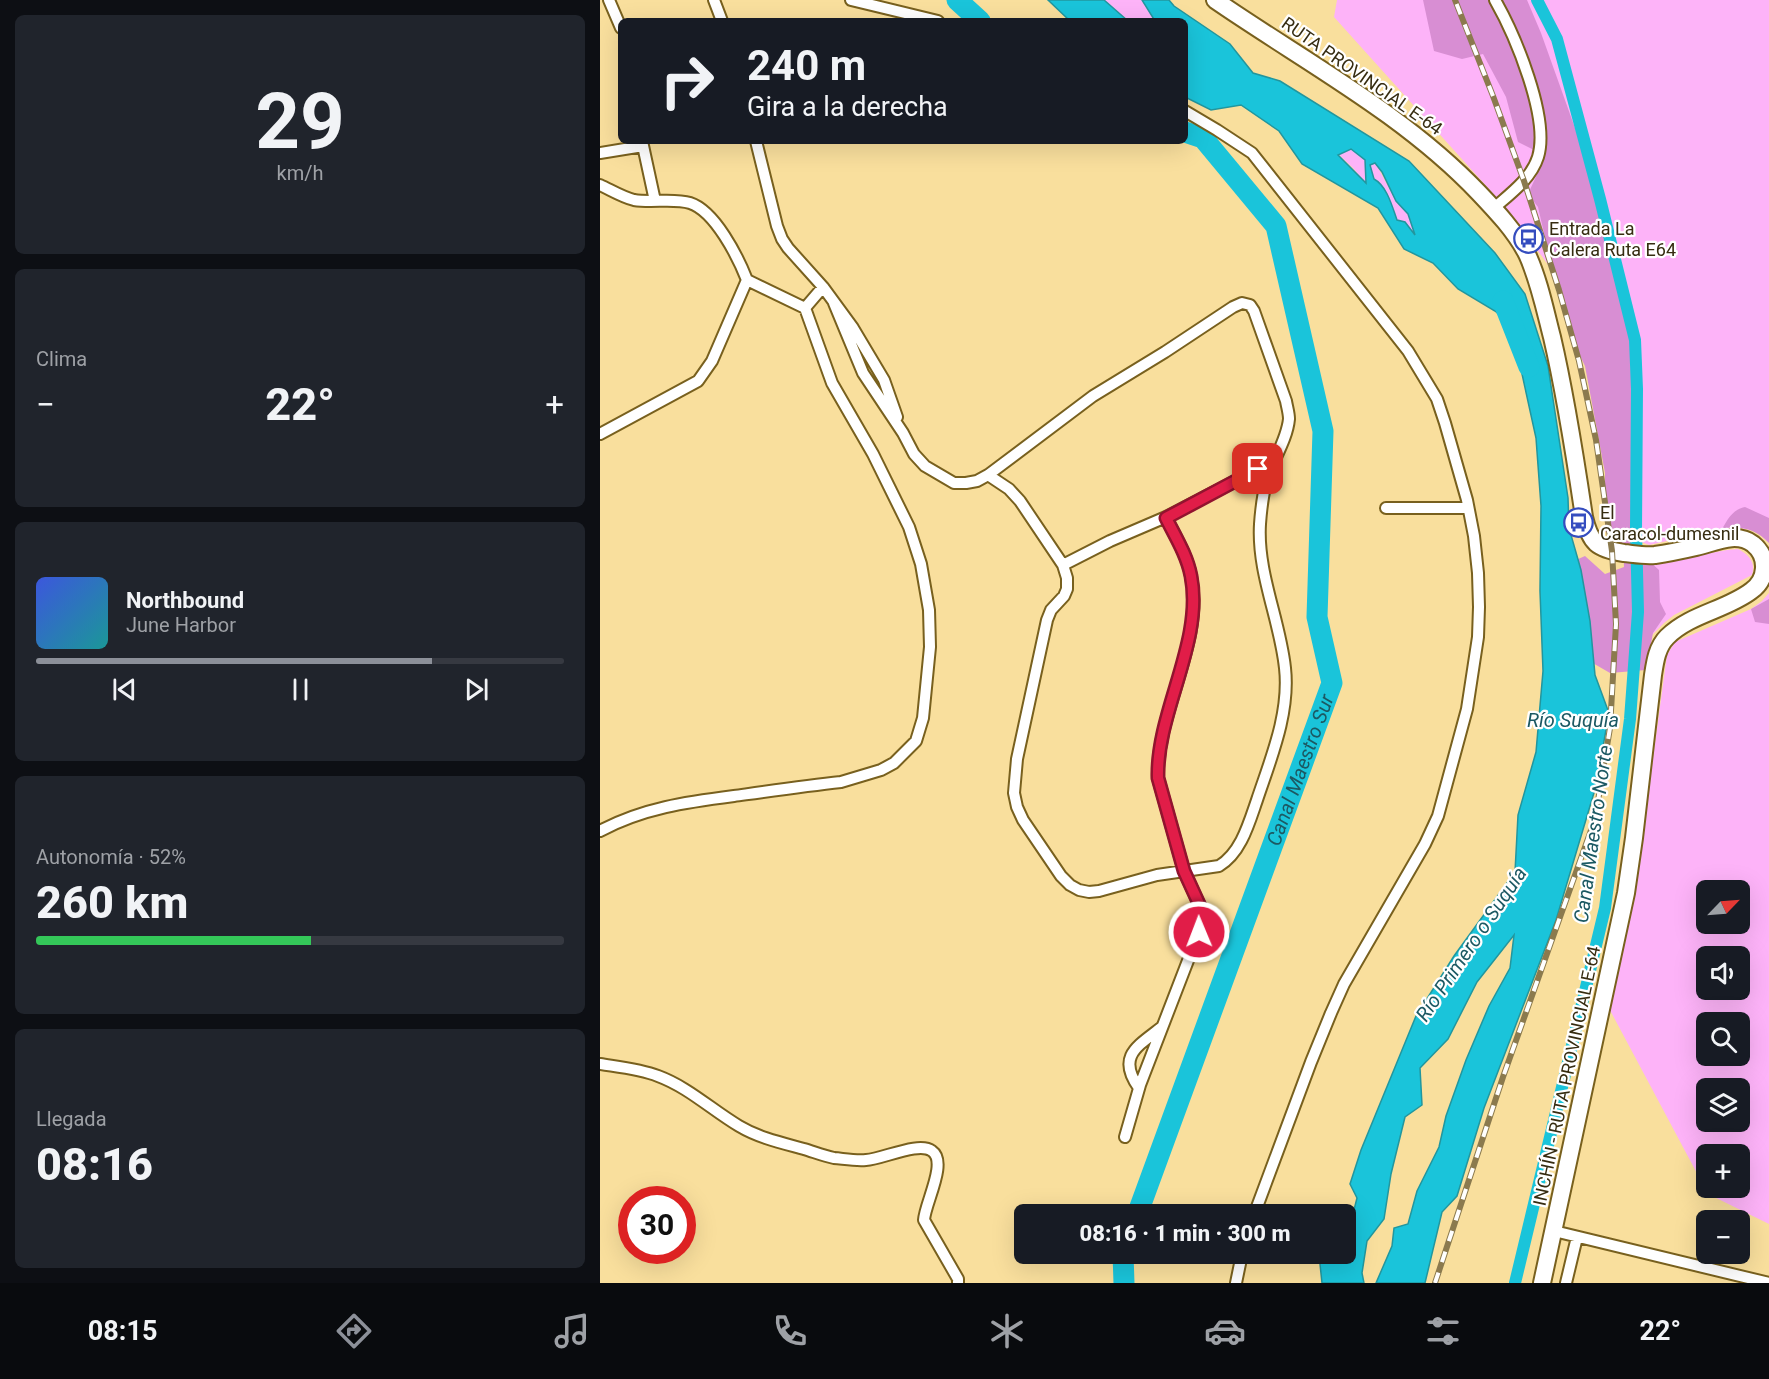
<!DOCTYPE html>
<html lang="es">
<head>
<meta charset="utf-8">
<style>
	:root { --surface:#171b24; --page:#20242c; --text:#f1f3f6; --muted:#9ea1a6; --line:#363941; --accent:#8c9099 }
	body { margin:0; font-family:Roboto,sans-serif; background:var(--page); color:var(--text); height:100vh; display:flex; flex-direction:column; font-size:22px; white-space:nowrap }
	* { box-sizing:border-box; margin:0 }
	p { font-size:20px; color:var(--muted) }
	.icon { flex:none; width:33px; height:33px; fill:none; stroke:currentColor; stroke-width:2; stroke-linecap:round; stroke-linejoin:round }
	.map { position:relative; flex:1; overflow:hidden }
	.side { display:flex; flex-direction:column; gap:15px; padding:15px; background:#0d0f14; width:600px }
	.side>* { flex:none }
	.guide { position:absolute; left:18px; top:18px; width:570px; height:126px; border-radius:9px; box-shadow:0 6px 24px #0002; background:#171b24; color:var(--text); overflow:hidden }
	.needle { width:39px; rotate:65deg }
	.tools { position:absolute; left:1096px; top:880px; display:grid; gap:12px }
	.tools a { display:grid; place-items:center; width:54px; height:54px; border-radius:9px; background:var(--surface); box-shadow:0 6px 24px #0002; font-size:30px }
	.speed { position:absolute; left:18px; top:1186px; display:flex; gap:12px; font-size:30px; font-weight:700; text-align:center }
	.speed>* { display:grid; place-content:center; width:78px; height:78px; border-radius:50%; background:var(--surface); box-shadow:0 6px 24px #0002; line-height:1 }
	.speed .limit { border:9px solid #d22; background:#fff; color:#111 }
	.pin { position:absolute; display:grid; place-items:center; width:51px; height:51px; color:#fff; margin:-26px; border-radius:12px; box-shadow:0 3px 9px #0006 }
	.me { position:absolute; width:66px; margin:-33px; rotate:359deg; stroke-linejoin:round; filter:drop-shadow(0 0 4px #0008) }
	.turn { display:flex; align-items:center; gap:21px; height:126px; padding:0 30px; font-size:27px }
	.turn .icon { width:78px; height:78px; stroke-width:2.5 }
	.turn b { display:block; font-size:42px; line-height:51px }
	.big { font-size:45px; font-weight:800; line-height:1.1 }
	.side .card { flex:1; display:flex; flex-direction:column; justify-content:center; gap:9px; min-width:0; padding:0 21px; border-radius:9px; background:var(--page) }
	.side .dial { align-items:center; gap:0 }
	.dial b { font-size:78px; line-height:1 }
	.song { display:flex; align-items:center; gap:18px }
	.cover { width:72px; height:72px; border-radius:9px; background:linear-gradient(135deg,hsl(230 70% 55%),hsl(180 70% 35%)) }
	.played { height:6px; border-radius:3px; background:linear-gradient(90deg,var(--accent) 75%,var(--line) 75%) }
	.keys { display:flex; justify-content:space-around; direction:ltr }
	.heat { display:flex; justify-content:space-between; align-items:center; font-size:33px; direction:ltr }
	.charge { height:9px; border-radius:4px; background:linear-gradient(90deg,#34c759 52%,var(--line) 0) }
	.trip { position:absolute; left:414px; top:1204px; width:342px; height:60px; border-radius:9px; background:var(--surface); box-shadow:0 6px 24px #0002; font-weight:800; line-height:60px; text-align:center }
	.tabs { display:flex; height:96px; justify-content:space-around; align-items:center; background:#090b0e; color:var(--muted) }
	.tabs .icon { width:42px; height:42px }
	.tabs .on { color:var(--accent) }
	.tabs b { font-size:27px; color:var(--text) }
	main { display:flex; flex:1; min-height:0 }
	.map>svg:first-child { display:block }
</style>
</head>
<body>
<main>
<section class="side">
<div class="card dial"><b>29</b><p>km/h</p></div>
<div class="card"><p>Clima</p>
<div class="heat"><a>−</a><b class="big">22°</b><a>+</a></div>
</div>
<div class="card">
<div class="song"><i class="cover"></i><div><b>Northbound</b><p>June Harbor</p></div></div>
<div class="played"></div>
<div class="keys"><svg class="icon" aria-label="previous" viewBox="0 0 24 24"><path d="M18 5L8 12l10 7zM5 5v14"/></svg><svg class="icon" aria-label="pause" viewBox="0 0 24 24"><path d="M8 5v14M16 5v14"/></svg><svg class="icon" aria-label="next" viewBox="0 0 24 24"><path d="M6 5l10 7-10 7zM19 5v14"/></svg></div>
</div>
<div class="card"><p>Autonomía · 52%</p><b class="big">260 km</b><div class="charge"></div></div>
<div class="card"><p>Llegada</p><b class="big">08:16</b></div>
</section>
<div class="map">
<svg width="1169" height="1283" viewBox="0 0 1169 1283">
	<rect width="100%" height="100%" fill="#f9df9d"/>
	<path fill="#fdb3f8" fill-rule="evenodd" d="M504,0H542L555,21H528Z
		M737,0H1169V543L1156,531L1135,527L1122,529L1049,545L1016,532L987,317L906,208L734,17Z
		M751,149L765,159L766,184L753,168L738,154Z
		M775,162L796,201L808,214L816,237C811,232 802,227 798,221C788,208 790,188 774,179L770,165Z
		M1138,549C1149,555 1156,562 1152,575L1074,615L1064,623L1050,637L1042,562H1061L1127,550Z
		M1169,593V1224L1108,1194L1003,997L1035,891L1067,655L1075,642L1151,609L1162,601ZM1107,891H1140V924H1107ZM1107,957H1140V990H1107ZM1107,1023H1140V1056H1107ZM1107,1089H1140V1122H1107ZM1107,1155H1140V1188H1107Z"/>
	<path fill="#d88ed3" d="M823,0H927L941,33L985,156L1029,325L1038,551L1059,570L1060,602L1066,614L1053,633L1046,670L1010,673L991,662L969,563L985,556L1005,574L1024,567L1023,547L1016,542L1005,531V473L985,366L968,331L955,281L938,207L928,194L939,170L940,153L918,142L906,97L883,54L862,59L834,51Z
		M1145,507L1169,518V543C1156,529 1140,525 1122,529C1128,519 1132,510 1145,507Z
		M1169,599V624L1155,622L1151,609Z"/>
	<path fill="#1ac4da" stroke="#22969e" stroke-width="1.5" fill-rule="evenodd" d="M448,0H504L528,21H470Z
		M542,0H569L574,6L630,44L653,73L680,81L809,161L895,253L925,294L948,366L968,498L969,528L981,570L990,621L995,675L1009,713L996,786L956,920L884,1108L857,1196L842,1212L825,1283H776L792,1246L794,1228L808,1224L817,1191L839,1147L846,1116L866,1060L889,1006L910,968L914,935L877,982L848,1039L820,1068L822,1105L805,1117L791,1174L784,1219L767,1241L762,1273L764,1283H722L720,1264L725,1254H746V1220L752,1218L757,1198L750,1184L761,1150L816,1016L854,956L915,872L918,815L936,752L943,671L940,591L941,506L936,438L922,374L918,331L895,311L858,289L833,263L804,249L778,208L702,164L679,131L641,105L611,110L585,97V21H555ZM751,149L765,160L766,183L738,155ZM775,163L782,172L796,201L808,214L815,235L805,222L797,220C792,206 787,186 774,179L770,165Z"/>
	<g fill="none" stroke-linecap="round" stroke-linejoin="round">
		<path stroke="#1ac4da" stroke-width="12" d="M915,1283L1005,908L1030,719L1038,612L1036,530L1037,389L1035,340L1000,199L957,39L937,0"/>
		<g stroke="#1ac4da" stroke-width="21">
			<path d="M357,0L380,21"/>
			<path d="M903,301L929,367"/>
			<path id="s1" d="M537,1215L732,683L717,617L723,431L676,226L603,138L585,132"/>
			<path d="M523,1254L524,1283"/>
		</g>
		<defs>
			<path id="street" d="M9,0L21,28
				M114,0L122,21
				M251,0L338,21
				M585,111L617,130L652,153L808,351L837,399L845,423L867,500L874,536L878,573L879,607L878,637L867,709L838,816L825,844L744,984L731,1013L711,1062L654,1215
				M42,141L55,201
				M156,141L177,226L182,239L188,248L223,287L253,328L284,380L297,417
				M0,153L43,146
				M0,185C11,190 22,197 34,200C52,203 74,198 90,203C115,211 138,257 147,280L112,361L98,381L0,434
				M894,208C910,194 931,179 938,157C950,118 915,35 895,0
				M147,280L205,308
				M234,303L263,373L303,433L314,454L325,466L354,483H366L377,481L388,475L493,396L565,352L633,307L642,303L650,305L654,311L686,401C687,407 689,413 689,419C687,440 673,460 667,479C663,493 661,510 660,524C657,573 680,620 685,668C690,713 671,758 657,800C649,823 641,853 619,866L557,875L499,891L489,892L479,890L470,885L461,876L423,820L417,807L414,793L417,759L447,620L451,610L464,596L467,589V578L463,565L420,501L409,489L388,475
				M786,508H868
				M463,565L510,541L566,517L674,461
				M0,831C43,808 87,802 134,796C170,791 205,786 241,782L281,770L294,763L316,741L323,718L330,647L329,610L321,564L309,527L273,454L232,383L205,308L223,287
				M0,1064C19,1067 40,1069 58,1076C88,1087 112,1110 139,1126C159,1138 182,1143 204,1149C214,1152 224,1156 234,1158C245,1159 256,1161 266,1160C283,1159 319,1141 332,1151C348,1162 325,1203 324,1220L358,1279V1283
				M539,1088C516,1056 538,1046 562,1027
				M525,1137L540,1085L599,932L602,915L600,906L584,871L558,778C556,712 605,642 591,576C587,555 575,536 566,517
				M954,1231L1169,1283
				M636,1283L642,1254
				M966,1283L977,1237"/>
			<path id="primary" d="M615,0C705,62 804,114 879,193C897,212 915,231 927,254C939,280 945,310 952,337C966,397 975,456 984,517C990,543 997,549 1024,553C1034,554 1044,556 1055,555C1069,553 1083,550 1096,547C1114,543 1136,531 1153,544C1169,557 1167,580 1151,591C1126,610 1090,614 1067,637C1057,647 1055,662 1053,675L1034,838L1026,893L942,1283"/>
		</defs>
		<use href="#street" stroke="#78601e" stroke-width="14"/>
		<use href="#primary" stroke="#78601e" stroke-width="20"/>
		<use href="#street" stroke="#fff" stroke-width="10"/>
		<use href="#primary" stroke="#fff" stroke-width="16"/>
		<defs>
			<path id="rail" d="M835,1283L903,1077L995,819L1010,728L1016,624L1012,551L996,440L979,361L959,290L924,181L893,96L855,0"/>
		</defs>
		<use href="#rail" stroke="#8b7a4e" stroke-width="6"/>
		<use href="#rail" stroke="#fff" stroke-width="4" stroke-dasharray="11" stroke-linecap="butt"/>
	</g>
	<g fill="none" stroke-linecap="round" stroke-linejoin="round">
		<defs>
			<path id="route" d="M599,932L602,915L600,906L584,871L558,778C556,712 604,642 591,576C587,555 575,536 566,518L658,469"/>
		</defs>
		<use href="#route" stroke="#92132f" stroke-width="15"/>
		<use href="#route" stroke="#e11d48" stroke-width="10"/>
	</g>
	<defs>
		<symbol id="bus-ring" viewBox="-11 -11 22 22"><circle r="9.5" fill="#fff" stroke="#354dbf" stroke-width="1.5"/><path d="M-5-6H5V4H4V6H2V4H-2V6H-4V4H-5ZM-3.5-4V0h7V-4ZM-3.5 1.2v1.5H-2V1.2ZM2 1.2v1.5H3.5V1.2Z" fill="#354dbf"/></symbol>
	</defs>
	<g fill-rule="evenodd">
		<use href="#bus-ring" x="912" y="222" width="33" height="33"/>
		<use href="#bus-ring" x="962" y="506" width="33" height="33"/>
	</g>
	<g text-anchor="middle" stroke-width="4.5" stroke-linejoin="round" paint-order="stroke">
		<g font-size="18" fill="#362c11" stroke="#fff">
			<text transform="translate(762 76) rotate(35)" y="6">RUTA PROVINCIAL E-64</text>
			<text transform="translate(967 1076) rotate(-78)" y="6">INCHÍN - RUTA PROVINCIAL E-64</text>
		</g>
		<g font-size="18" fill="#362c11" stroke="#fff" text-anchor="start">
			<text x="949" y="235">Entrada La<tspan x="949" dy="21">Calera Ruta E64</tspan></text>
			<text x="1000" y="519">El<tspan x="1000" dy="21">Caracol-dumesnil</tspan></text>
		</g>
		<g font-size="20" font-style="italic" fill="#1c5963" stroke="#fff">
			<text x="973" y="727">Río Suquía</text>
			<text dy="7" stroke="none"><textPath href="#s1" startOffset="474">Canal Maestro Sur</textPath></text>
			<text transform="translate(993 834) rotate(-82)" y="7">Canal Maestro Norte</text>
			<text transform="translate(871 944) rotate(-56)" y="7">Río Primero o Suquía</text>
		</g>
	</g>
</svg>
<div class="tools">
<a><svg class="needle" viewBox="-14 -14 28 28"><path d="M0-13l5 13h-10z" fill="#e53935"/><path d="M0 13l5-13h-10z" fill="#9ea1a6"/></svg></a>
<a><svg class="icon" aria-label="sound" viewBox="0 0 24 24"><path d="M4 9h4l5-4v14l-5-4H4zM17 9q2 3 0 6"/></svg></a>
<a><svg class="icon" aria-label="search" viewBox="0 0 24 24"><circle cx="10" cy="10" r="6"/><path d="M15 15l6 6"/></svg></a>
<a><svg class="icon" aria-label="layers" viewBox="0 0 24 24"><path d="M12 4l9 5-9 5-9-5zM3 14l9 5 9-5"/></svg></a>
<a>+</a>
<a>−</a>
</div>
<div class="speed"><div class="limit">30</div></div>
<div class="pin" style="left:658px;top:469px;background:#d93025"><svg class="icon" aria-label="arrive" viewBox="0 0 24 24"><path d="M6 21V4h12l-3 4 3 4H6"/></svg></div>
<svg class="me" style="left:599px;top:932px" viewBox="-20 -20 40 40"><circle r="17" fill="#e11d48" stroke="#fff" stroke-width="3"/><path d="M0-11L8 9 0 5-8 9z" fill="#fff"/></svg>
<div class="trip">08:16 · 1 min · 300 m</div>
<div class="guide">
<div class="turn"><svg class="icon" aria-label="right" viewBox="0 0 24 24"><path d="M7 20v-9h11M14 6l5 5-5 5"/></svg><div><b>240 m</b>Gira a la derecha</div></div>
</div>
</div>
</main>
<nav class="tabs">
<b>08:15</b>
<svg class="icon on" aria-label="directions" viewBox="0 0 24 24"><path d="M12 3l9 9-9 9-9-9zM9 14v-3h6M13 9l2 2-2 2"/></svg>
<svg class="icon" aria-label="music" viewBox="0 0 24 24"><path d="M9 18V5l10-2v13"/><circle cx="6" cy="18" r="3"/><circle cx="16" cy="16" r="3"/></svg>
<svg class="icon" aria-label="phone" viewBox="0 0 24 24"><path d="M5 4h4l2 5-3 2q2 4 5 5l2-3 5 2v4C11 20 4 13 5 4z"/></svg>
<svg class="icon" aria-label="climate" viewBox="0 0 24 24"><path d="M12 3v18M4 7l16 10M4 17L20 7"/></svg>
<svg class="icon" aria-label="car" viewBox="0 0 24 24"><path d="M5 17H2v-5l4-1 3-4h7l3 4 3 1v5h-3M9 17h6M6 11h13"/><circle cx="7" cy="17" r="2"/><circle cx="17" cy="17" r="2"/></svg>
<svg class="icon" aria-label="filters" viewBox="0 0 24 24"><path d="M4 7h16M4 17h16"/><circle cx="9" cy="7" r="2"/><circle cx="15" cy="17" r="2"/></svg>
<b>22°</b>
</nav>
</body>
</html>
